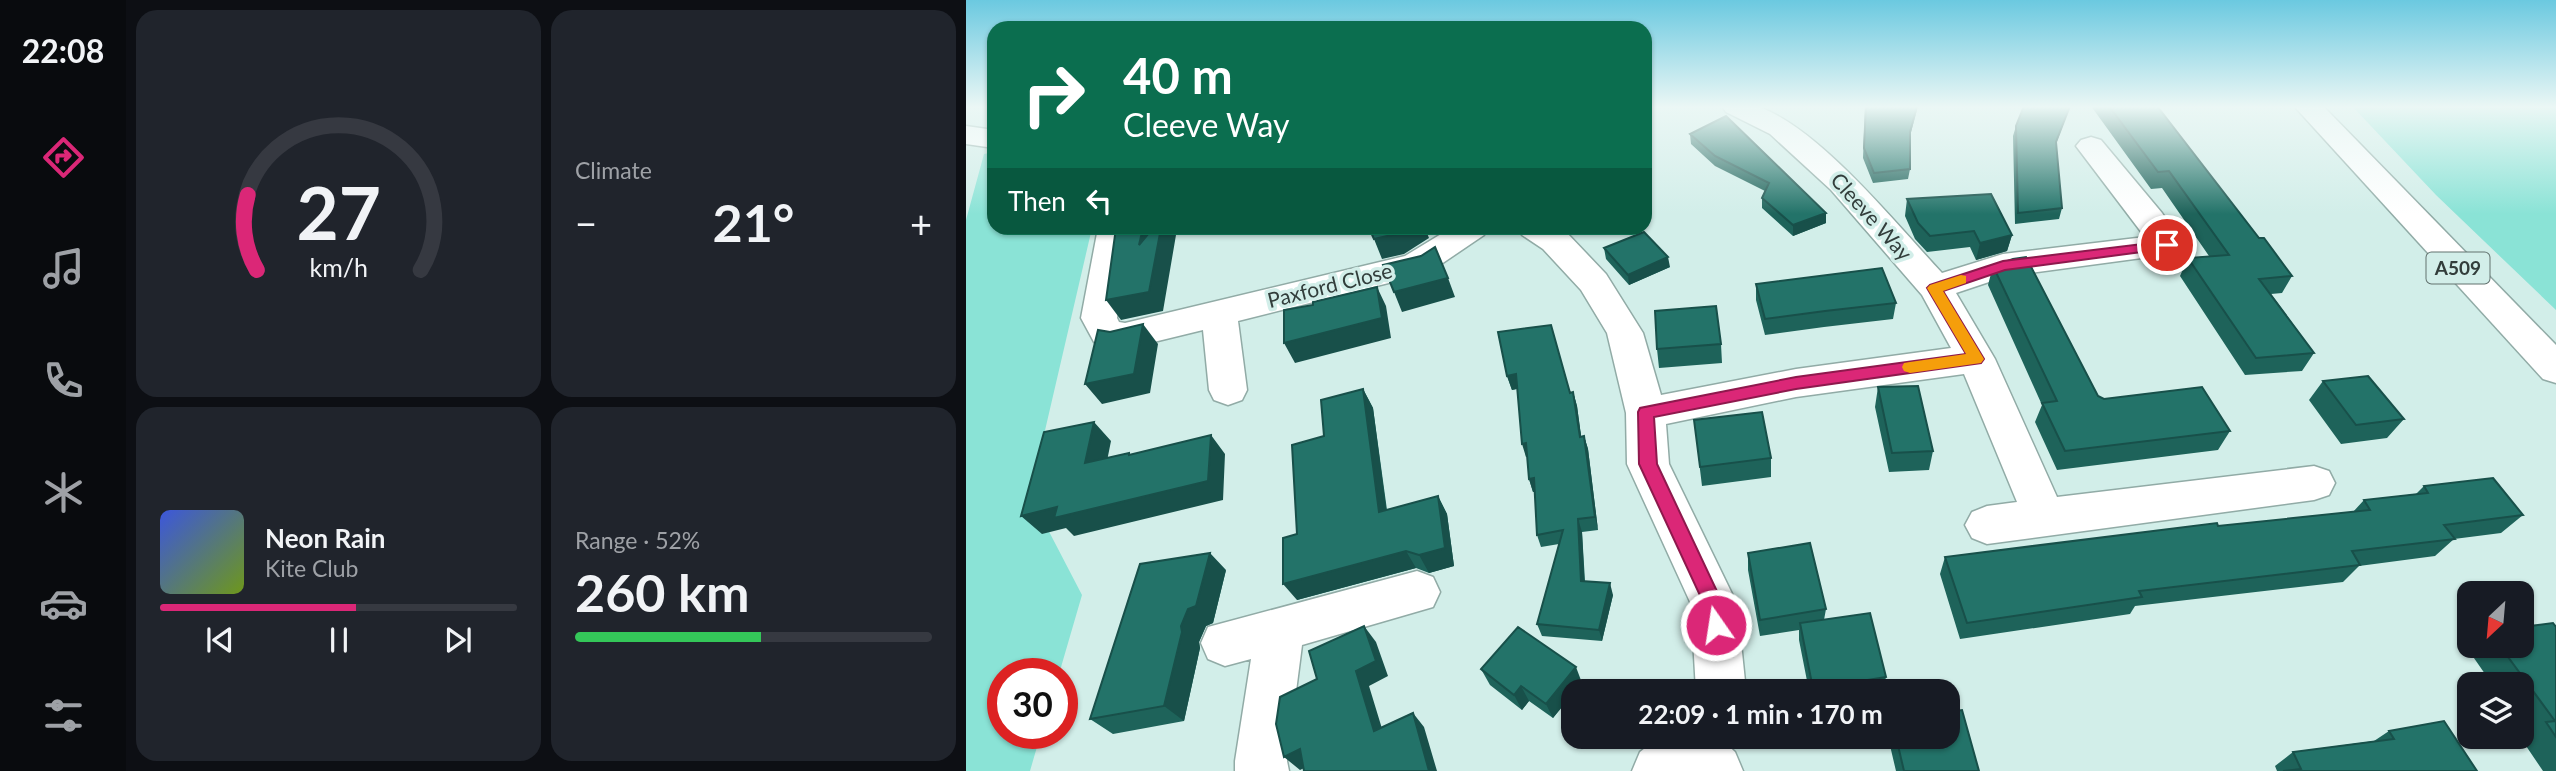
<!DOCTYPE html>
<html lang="en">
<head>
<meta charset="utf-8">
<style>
	:root { --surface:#171b24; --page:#20242c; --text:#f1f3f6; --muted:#9ea1a6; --line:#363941; --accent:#db2777 }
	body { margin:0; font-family:Lato,sans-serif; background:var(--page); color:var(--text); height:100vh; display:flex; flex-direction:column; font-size:26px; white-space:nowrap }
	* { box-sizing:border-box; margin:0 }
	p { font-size:23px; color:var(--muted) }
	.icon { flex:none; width:38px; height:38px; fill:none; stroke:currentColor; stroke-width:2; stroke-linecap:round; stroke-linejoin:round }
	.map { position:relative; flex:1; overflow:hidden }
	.side { display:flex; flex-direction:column; gap:10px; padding:10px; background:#0d0f14; width:840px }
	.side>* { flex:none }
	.top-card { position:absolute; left:21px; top:21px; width:665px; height:214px; border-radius:21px; box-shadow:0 2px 5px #0004; background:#0b6e4f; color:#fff; overflow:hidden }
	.needle { width:46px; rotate:206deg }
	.buttons { position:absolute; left:1491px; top:581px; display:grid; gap:14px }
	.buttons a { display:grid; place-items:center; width:77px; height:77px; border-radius:14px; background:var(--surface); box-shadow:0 2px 5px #0004; font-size:35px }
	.speed { position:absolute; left:21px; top:658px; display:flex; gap:14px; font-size:35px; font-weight:700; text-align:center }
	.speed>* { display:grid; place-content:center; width:91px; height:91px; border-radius:50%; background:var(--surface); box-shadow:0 2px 5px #0004; line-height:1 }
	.speed .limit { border:10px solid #d22; background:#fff; color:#111 }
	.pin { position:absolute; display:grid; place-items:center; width:60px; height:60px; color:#fff; margin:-30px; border:4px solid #fff; border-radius:50%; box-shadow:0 2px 7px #0007 }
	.me { position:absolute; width:77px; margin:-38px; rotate:347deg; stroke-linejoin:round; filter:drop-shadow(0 0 5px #0008) }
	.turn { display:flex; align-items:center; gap:24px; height:147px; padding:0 21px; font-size:32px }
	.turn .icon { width:91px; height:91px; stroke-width:2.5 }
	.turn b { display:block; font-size:49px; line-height:60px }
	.then { display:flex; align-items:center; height:66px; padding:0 21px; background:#0003; gap:14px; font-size:26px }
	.big { font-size:52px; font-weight:700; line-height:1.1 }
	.side .tile { flex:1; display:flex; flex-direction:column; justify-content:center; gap:10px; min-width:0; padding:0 24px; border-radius:21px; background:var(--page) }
	.side .dial { align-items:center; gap:0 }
	.dial svg { height:182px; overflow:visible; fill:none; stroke:var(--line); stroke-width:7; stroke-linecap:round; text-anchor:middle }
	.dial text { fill:var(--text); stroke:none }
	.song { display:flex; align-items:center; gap:21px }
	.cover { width:84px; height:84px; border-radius:10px; background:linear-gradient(135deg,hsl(230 70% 55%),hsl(80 70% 35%)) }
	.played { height:7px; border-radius:4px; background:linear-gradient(90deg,var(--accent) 55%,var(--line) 55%) }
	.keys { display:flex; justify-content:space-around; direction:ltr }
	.heat { display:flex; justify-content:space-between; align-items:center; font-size:38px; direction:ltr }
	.charge { height:10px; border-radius:5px; background:linear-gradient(90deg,#34c759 52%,var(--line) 0) }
	.side .tiles { flex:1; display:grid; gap:10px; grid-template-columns:repeat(2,1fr) }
	.trip { position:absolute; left:595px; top:679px; width:399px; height:70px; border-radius:21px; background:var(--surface); box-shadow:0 2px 5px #0004; font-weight:700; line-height:70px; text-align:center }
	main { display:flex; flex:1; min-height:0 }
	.tab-bar { display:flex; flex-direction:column; width:126px; justify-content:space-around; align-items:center; background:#090b0e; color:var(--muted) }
	.tab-bar .icon { width:49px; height:49px }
	.tab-bar .current { color:var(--accent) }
	.tab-bar b { font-size:32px; color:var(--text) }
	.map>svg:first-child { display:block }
</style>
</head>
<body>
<main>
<nav class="tab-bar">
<b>22:08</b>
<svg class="icon current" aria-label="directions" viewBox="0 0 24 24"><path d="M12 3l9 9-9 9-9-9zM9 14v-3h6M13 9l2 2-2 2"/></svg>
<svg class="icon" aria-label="music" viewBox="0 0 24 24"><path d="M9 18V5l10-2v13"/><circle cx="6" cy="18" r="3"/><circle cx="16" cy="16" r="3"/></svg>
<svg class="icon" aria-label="phone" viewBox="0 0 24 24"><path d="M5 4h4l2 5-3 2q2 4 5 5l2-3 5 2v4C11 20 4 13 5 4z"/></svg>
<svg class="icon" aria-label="climate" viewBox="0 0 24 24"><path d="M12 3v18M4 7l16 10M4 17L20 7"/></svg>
<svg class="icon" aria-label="car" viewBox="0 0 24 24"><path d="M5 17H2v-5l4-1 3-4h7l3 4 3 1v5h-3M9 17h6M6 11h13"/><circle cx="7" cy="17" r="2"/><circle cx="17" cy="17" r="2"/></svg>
<svg class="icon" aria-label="filters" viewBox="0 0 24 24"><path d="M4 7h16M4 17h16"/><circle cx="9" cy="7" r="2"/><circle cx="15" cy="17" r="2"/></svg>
</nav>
<section class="side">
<div class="tiles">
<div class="tile dial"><svg viewBox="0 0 100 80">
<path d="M14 69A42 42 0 1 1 86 69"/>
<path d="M14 69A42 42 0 0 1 10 36" stroke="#db2777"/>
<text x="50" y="56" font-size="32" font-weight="700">27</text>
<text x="50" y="72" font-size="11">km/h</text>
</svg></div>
<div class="tile"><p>Climate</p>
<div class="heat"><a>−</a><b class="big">21°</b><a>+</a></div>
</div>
<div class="tile">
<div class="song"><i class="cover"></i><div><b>Neon Rain</b><p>Kite Club</p></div></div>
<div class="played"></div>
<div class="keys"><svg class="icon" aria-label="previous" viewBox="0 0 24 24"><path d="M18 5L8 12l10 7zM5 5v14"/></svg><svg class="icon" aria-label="pause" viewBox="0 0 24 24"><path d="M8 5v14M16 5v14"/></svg><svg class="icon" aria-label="next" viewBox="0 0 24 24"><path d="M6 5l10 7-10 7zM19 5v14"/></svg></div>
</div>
<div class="tile"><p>Range · 52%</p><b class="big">260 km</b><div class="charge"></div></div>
</div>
</section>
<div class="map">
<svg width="1590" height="771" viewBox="0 0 1590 771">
	<rect width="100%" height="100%" fill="#d2eee9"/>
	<path fill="#8ae3d6" d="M1386,106H1590V310L1470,195Z
		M28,152V228H126L64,495L116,595L93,674H37V733H75L64,771H0V220L18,154Z"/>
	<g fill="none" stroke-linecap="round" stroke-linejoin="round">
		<defs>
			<path id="minor" d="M756,106C767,105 783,103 793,107C854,129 931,225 976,273L1037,254L1179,237L1110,146L1115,140L1125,137L1135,140L1196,213L1218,245L1213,253L1041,276L990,293L1029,359L1091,497L1348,466L1363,471L1369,483L1363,495L1348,500L1021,544L1006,538L999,525L1006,512L1021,506L1051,502L998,374L830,397L700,424L703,464L771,604L780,691H730L725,604L661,464L660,413L641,333L615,290L577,249L556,235L551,228H590L601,233L640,274L677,333L695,395L830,369L985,348L956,295L865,190L804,134L760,112Z
				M0,126L28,130V148L0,144Z
				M132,228H164L151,318L153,322L159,323L439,256L485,228H523L518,235L462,273L272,321L281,390L276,400L262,405L248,400L243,390L237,330L159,349L128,342L115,318Z
				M451,571L467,577L474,592L467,607L336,645L321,761L323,771H269V761L285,659L259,666L242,659L235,643L242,627Z
				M693,737H753L769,752L777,771H666L674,752Z"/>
			<path id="highway" d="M1328,106H1357L1590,345V383L1577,379Z"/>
		</defs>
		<use href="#minor" stroke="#91aba6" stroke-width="3"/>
		<use href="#highway" stroke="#91aba6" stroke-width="3"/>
		<use href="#minor" fill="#fff" fill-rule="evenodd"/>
		<use href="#highway" fill="#fff" fill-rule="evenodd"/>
	</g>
	<path fill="#1e635a" d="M899,106H952L944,136V169L942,179L907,183L897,158Z
		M1104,106L1090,144L1096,208L1093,219L1049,224L1047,136L1050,126Z
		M1125,106H1191L1293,238L1326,276L1316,293L1305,294L1348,353L1336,371L1279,375L1214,276L1222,258L1243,256L1196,188L1185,189Z
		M724,134L860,213V223L827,236L796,208V198L799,191L749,166L725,144Z
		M941,199L1046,235L1041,251L1010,260L1004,247L961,252L949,239L939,216Z
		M638,248L704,267L663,285L640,259Z
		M1027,266L1132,396L1138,399L1264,431L1252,450L1091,470L1069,422L1076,405L1022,285Z
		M790,284L930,303L927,319L858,327L799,335L790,300Z
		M755,344L756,363L693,368L691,349Z
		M541,376L604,393L607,392L611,406L615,436H618L622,449L632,530L616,532L619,581L647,595L636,641L576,636L571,624L593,544L575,547L571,535L569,492H567L563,479L561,457H560L551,389L546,390Z
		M1357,381L1438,419L1421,438L1375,444L1343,400Z
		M912,387L967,451L963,470L923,472L909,407Z
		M397,389L407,408L421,510L472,496L481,514L488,566L463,573L450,568L331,600V534L358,436Z
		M728,420L805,458V477L736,486Z
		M1458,486L1557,515L1535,533L1488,539L1469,556L1393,566L1377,582L1169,606L1164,614L994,639L974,574L979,557L1387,512L1398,500L1450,494Z
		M782,553L860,609L858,620L920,677L917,691H843L833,640V630L794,636L782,570Z
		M260,570L247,623L240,626L233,642L234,648L218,721L147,734L124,719Z
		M1590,627V771H1577L1554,737H1556V735L1560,733L1556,726V684H1526L1501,648L1503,646H1556Z
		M515,669L616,683L609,691H607L587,718L563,701L556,710L524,685Z
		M1423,731L1511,771H1311L1309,766L1327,752L1408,741Z
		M922,737H982L1013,771H930Z"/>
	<path fill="#18504a" d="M860,213V223L827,236V225Z
		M177,228H194L173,245Z
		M195,228H205L210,235L197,311L155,320L140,300Z
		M441,228H459L463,238L438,254L416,259L408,239Z
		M636,228H652L637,233Z
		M1046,235L1041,251L1010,260L1014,243Z
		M702,257L704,267L663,285L662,275Z
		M482,278L489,297L436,312L428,292Z
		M411,287L420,306L425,338L329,363L318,343Z
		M177,324L192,344L184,393L136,404L119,384Z
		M550,374L554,388L546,390L541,376Z
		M397,389L407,408L423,530L413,512Z
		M607,392L611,406L617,450L614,437Z
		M128,422L145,441L137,481L119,463Z
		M245,435L259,454L257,500L108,536L100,528L76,534L55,516Z
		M618,436L622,449L632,530L629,517Z
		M560,443L565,456L560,457L556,444Z
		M568,478L573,491L567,492L563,479Z
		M472,496L481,514L488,566L463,573L453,555Z
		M612,519L616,532L619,593L615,581Z
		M440,551L450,568L331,600L317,584Z
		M244,553L260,570L247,623L240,626L233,642L234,648L218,721L198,706L215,626Z
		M644,583L647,595L636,641L633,630Z
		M398,626L410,642L422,676L403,686L421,745L408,731L390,671Z
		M610,667L616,683L609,691H607V694L587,718L580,704Z
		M555,686L563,701L556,710L548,695Z
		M447,713L458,727L471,771H463Z
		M334,749L349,763L334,770L318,757Z"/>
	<path fill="#237369" stroke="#18504a" stroke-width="2" d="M900,106H951L944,132V169L908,173L898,148Z
		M1058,106H1104L1090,142L1096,208L1052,213L1050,126Z
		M1143,106H1191L1293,238H1298L1326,276L1293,279L1348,353L1290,358L1222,258L1263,255L1203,171L1192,172Z
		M760,116L860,213L827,225L796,198L803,183L749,156L724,134Z
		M1025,194L1046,235L1014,243L1008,231L964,236L952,223L941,199Z
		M150,228H177L173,245L187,228H195L183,292L140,300Z
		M403,228H441L430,234L408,239Z
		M678,232L702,257L662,275L638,248Z
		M469,247L482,278L428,292L417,265L455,256Z
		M1060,257L1132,396L1138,399L1236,387L1264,431L1099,451L1076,403L1091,401L1027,266L1047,259Z
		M916,268L930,303L859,311L799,319L790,284Z
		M411,287L416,318L318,343V310L347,305V302Z
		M750,306L755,344L691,349L689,311Z
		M177,324L168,374L119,384L132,330L144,332Z
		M585,325L604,393L607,392L614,437L618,436L629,517L612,519L615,581L644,583L633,630L571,624L597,530L571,535L568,478L563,479L560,443L556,444L550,374L541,376L532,332Z
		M1402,376L1438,419L1390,425L1357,381Z
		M952,386L967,451L926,453L912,387Z
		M397,389L413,512L472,496L479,548L453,555L440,551L317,584V538L331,534L326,445L358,436L355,400Z
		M796,412L805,458L734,467L728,420Z
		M128,422L119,463L163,453V455L245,435L242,481L88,518L91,507L55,516L78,432Z
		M1527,478L1557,515L1478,525L1489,539L1386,551L1394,565L1173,591L1176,597L1001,623L979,557L1251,523L1252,526L1404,510L1398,500L1462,493L1458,486Z
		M844,543L860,609L794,620L782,553Z
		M244,553L230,606L222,609L215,626L216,632L198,706L124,719L174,564Z
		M904,613L920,677L847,689L834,623Z
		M1587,623L1590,627V737L1580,722L1589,721L1534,646H1556V627Z
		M398,626L410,661L390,671L408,731L447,713L463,771H338L334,749L318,757L310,724L314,697L351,679L343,651Z
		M552,627L610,667L580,704L555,686L548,695L515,669Z
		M996,710L1013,771H938L930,737H982V712Z
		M1478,721L1511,771H1317L1335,769L1327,752L1428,739L1423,731Z"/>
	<linearGradient id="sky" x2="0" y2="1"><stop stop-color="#6bc9e0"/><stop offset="0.5" stop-color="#ebf7f5"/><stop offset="1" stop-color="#ebf7f5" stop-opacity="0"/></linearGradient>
	<rect width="1590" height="214" fill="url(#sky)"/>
	<path fill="#db2777" stroke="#8e194d" stroke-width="2" d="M1201,241L1208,245L1206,248L1039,270L977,291L1018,359L1015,363L830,389L688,417L691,464L757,604L760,625L757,632L750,635L743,632L738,604L673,464L672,412L674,408L830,377L1000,354L961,288L964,285L1037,261Z"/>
	<path fill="#f59e0b" d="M995,275L1000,276V283L977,291L1018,359L1015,363L944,373L938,371L936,367L938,363L944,362L1000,354L961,288L964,285Z"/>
	<g text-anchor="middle" stroke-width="7" stroke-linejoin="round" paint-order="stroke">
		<rect fill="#d2eee9" stroke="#62726f" stroke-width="2" x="1460.5" y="252.5" width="63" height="31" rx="5"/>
		<g font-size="19" font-weight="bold" fill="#323d3b">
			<text x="1492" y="275">A509</text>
		</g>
		<g font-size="21" fill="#323d3b" stroke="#d2eee9">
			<text transform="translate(905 217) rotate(48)" y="7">Cleeve Way</text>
			<text transform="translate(364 286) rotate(-14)" y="7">Paxford Close</text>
		</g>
	</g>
</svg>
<div class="buttons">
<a><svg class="needle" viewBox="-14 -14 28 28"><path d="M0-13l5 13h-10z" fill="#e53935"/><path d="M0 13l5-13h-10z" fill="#9ea1a6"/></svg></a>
<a><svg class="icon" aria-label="layers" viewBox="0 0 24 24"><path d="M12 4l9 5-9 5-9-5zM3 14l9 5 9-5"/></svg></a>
</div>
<div class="speed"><div class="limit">30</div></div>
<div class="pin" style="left:1201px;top:245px;background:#d93025"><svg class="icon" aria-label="arrive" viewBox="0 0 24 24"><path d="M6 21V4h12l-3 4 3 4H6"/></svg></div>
<svg class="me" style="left:750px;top:625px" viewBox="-20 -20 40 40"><circle r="17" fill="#db2777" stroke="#fff" stroke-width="3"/><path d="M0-11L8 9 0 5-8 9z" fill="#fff"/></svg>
<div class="trip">22:09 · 1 min · 170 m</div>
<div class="top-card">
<div class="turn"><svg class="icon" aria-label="right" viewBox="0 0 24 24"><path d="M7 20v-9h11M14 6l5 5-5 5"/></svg><div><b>40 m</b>Cleeve Way</div></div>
<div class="then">Then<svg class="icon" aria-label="left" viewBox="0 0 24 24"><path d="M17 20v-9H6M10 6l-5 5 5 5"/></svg></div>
</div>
</div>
</main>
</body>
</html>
